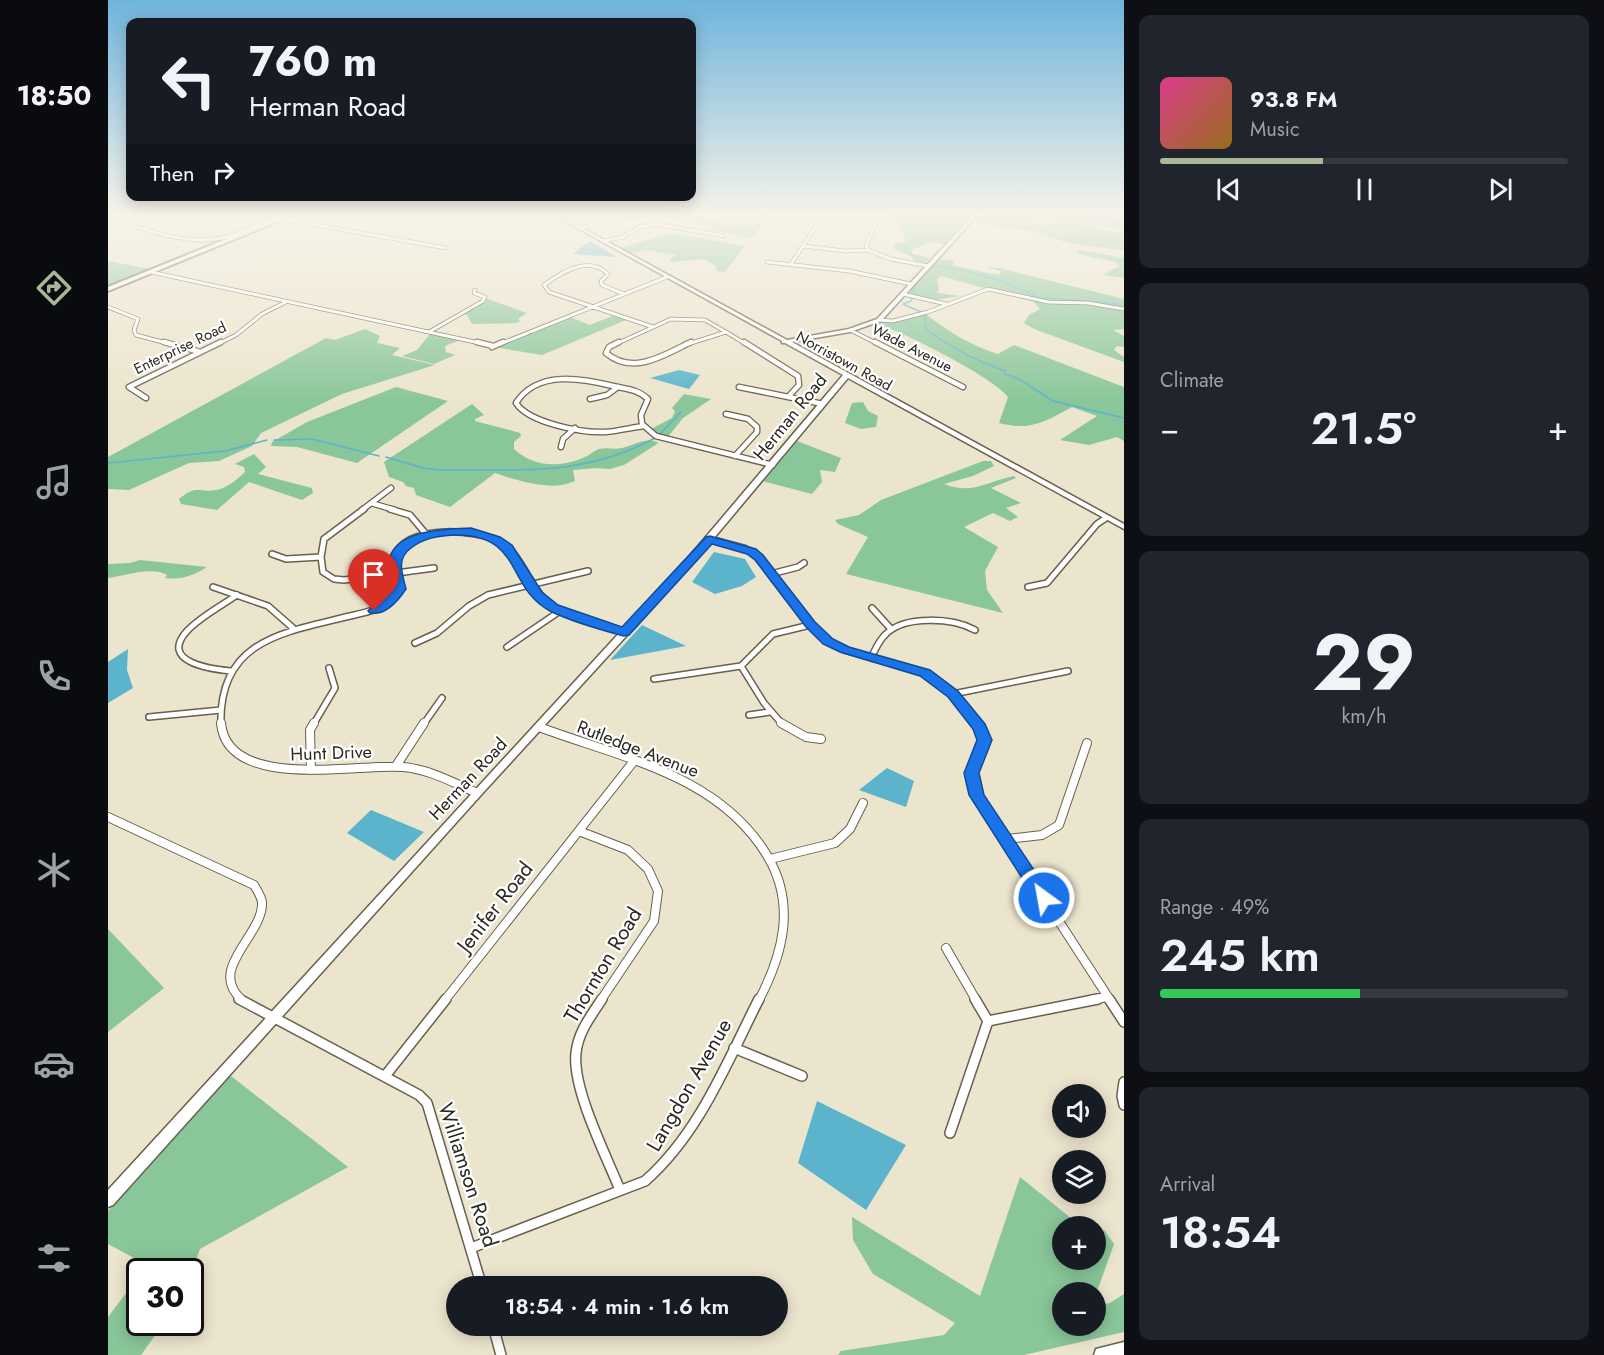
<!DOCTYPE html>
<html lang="en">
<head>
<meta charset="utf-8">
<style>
	:root { --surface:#171b24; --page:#20242c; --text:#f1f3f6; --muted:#9ea1a6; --line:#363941; --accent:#a9b796 }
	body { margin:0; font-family:Jost,sans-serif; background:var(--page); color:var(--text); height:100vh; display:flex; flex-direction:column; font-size:22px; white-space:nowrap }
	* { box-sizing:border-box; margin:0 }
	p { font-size:20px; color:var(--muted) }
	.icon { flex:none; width:33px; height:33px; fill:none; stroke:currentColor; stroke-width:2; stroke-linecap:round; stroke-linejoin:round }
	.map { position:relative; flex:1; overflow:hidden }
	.drawer { display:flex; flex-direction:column; gap:15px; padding:15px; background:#0d0f14; width:480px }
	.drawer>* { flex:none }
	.banner { position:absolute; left:18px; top:18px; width:570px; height:183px; border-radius:12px; box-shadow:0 3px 15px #0003; background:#171b24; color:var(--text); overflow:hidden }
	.buttons { position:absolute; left:944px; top:1084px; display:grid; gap:12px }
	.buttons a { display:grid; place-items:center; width:54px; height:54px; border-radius:50%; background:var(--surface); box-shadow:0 3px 15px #0003; font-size:30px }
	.speed { position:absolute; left:18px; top:1258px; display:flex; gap:12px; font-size:30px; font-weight:700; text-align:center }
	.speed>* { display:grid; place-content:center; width:78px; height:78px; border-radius:50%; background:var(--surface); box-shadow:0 3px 15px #0003; line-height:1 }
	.speed .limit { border:3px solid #111; border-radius:9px; background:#fff; color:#111 }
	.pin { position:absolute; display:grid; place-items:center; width:51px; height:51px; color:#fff; margin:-62px -26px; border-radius:50% 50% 50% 0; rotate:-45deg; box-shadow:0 0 6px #0007 }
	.pin .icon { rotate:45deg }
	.me { position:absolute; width:66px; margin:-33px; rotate:328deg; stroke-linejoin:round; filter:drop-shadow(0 0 4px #0008) }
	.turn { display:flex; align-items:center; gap:21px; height:126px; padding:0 24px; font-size:27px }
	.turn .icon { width:78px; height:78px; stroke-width:2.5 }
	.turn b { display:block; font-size:42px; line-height:51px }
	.then { display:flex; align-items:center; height:57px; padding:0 24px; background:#0003; gap:12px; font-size:22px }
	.big { font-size:45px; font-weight:600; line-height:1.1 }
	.drawer .tile { flex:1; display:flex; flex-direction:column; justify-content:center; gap:9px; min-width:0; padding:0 21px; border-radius:12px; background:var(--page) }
	.drawer .dial { align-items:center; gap:0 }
	.dial b { font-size:78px; line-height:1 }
	.song { display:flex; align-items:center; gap:18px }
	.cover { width:72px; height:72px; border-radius:9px; background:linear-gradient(135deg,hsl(330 70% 55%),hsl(40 70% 35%)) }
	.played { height:6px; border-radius:3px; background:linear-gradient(90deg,var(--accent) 40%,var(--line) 40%) }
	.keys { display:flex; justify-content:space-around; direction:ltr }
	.heat { display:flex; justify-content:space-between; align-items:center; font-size:33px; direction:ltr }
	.charge { height:9px; border-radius:4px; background:linear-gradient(90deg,#34c759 49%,var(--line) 0) }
	.trip { position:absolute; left:338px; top:1276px; width:342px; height:60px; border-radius:30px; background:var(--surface); box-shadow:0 3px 15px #0003; font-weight:600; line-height:60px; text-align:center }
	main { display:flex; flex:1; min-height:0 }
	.tab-bar { display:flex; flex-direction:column; width:108px; justify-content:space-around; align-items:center; background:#090b0e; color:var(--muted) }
	.tab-bar .icon { width:42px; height:42px }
	.tab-bar .on { color:var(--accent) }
	.tab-bar b { font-size:27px; color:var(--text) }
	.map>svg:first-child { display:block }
</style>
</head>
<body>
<main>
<nav class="tab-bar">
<b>18:50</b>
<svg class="icon on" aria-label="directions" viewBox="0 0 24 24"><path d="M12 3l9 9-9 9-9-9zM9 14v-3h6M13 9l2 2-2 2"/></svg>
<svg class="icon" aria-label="music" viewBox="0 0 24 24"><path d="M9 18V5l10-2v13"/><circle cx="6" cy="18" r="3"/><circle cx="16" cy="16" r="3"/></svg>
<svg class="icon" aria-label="phone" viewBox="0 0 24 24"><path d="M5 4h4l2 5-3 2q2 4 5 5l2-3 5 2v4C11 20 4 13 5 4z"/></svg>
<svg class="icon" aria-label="climate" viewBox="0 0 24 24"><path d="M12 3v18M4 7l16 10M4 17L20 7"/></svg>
<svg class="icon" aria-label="car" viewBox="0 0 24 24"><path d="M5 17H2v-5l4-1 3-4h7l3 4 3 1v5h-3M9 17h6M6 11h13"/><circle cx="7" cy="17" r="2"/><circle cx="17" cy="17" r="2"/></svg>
<svg class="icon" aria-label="filters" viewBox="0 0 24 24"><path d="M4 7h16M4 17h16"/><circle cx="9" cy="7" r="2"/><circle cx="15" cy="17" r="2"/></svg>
</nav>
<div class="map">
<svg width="1016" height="1355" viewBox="0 0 1016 1355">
	<rect width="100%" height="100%" fill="#ece5ce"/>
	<path fill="#89c699" d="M522,214H593L594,218C612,225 631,229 649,225L655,214H664L644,238L605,230V226L549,216L515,220Z
		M778,214H863L835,244L823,242L803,250L805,254L822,258L817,264L807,263L804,257L786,249L788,243L798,242L794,229Z
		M875,214H1016V230L942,218L933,222L896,218L939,225L948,220L1016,233V250L963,244L920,230L867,223L875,215L893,217Z
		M563,233L637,246L617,272L609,271L608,266L596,259L564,262L561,259L568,255L537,250L518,255L508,249Z
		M972,250L1016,258V278L995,275L1012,266L1007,262L969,254Z
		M831,259L846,261L844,265L889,275L892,274L893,271L877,267L891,268L1016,299V329L1005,330L1016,336V347L1009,346L1006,350L1016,357V362L926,329L916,323L921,315L932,309L926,302L833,276L829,279L831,289L829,293L852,296L826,300L799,293Z
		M0,261L42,269L0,286Z
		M377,298L419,313L410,319L412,321L409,323L364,324L359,315L352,314Z
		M816,313C840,331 861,345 890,354L906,345L1016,387V441L1009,437L981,445L952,440L989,416L964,407C936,422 923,431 891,423L900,397C884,376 793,331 765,322L785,321Z
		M504,316L518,320L434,355L385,347L462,317L482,325Z
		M257,329L272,336L269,343L292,348L284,355L327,365L234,394L153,433L144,446L111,461L81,463L21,490L0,489V457L218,338L227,340Z
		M322,334L352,340L337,346L338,352L347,355L326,364L294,356L309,350Z
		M288,387L340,401L249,463L189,447L163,446L164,442L199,422Z
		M576,394L603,399L575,418L559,438L543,429L564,418L567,411L564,408Z
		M755,402L760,411L770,416L768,427L753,429L737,423L744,403Z
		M364,404L376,415L367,419V421L412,433L413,436L406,442V449C426,468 455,468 479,456C483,454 487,450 491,449C498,447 507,450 514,448C526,445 537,437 550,442L549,444L516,465L502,469L489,468L465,470L467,481C444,492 410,481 387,473L342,507L308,495L306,488L298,486L295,482L281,477L276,462Z
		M689,441L733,458L727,472L712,470L714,482L704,494L654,481Z
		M146,454L158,467L150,474L204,488L205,493L194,500L141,482L109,510L73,504L71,499C89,484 90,493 108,490C120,488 128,480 137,472L136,467L127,464Z
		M875,461H883L886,466L865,476L836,484C865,495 877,482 906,476L908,478L883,488L913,503L898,508L910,517L902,521L885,513L856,527L890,547L877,571L879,590L895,613L738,574L760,537L730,524L727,520L751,515L773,500Z
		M32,560L99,567C84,576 74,580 57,578L59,575C43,566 17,576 0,578V564L22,563Z
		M0,929L56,988L0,1032Z
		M119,1073L240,1167L92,1249L83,1273L35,1272L39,1265L0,1244V1211Z
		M912,1177L974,1227H954V1260H987V1229L996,1230L1006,1244L987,1297V1293H954V1326H987V1300L988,1306L1002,1303L1016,1294V1332L916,1355H730L733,1351L836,1335L847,1323L765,1274L745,1240L744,1217L872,1296Z
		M31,1276L32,1323H56L33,1355H0V1317Z"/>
	<path fill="#5bb4cb" d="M962,214L1016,220V225L959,219Z
		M482,241L509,257L465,254Z
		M571,370L592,375L581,389L542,378Z
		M606,552L637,559L648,577L634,586L607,594L584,582Z
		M534,625L578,646L502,660Z
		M20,649L19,670L25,688L0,703V662Z
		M779,768L806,781L798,807L751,790Z
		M263,810L316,832L286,861L239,833Z
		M709,1101L798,1145L758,1210L690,1163Z"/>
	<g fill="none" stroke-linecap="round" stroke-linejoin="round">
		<path stroke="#5bb4cb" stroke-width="1.5" d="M797,214L799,216L797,219L808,226L809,231L802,243L795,248L816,263
			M941,214L961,216
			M807,295L806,285L825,265C856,269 902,281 928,297L1009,304L1013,307
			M804,298L803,301L795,304L813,312
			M817,314V329C842,347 868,361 897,371V374L911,379L945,401L1016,418
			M551,435L573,412
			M166,440L204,439L271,456
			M278,457L315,468L331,470C409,469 476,477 547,438
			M0,463L117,451L159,440"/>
		<defs>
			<path id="street-far4" d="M317,214L379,224
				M747,214L762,218L768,224L758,245L760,250L783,259L820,266
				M626,216L631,214
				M0,217C40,230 80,248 122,236C140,231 157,221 174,214
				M174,219L338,248
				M412,223L450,216
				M471,228L486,225L505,214
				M495,241L515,237L531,227L548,224L616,236
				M695,246L738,251L760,250
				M659,262L741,271L803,284
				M683,264L716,214
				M43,272L376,344
				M516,294L494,285L493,281L500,274C481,255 454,272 436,285L441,292L545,327
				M795,294L838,304
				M0,307L30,319L26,330L28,335L62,344
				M771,320L785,321L820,312L880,289L940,302L980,303L1016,309
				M742,330L770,344
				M321,332L375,301L377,297L366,293L367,290
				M618,332L638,344
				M110,344L128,335L154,314L180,301
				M392,344L559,277
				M508,344L563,319L597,320L618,332
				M580,344L618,332"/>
			<path id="street-far3" d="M56,342L92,352
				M369,342L385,346
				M511,342L501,347L498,353C525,376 556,355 583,342
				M636,342L690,376L691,385L680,397
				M767,342L855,387
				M384,347L395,342
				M631,387L715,404
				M38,398L21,387L113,342
				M482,399L499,395L510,387
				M618,414L640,419L649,427V432L627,456
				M535,426C522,428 510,431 497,432C474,433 421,423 408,403C429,370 473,378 505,386C517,389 530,389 540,399L533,415L534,424L548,436L665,465
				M453,447L455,439L467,428
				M263,503L287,510
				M254,510L283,488"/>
			<path id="street-far2" d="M256,509L216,539L213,557L215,572L226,579L236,580L326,568
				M282,509L302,515L318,534
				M602,539L636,548L648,555L702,625L720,642L736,650L817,673L845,694L870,725
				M164,554L178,559L213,557
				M663,574L690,567L696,563
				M105,587L160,606L185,628
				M920,587L939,583L989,524L998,518
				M764,608L783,629
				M307,643L329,633L361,606L380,595L480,571
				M399,647L452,611
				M763,658C767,650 771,640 778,634C797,615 845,618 867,630
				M633,666L656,703L675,725
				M123,671C102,669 51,662 79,631C92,617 113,606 129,595
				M546,679L633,666L665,634L702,625
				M845,694L960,671
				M641,715L662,712
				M41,717L113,710
				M113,725C110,639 178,632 242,616C255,613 271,610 281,601C285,597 289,591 292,586C290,578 284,568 286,559C293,524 368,528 392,542C417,557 421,592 447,608C468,621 493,625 516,632
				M205,725L227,688L221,668
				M315,725L334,698"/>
			<path id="street-far1" d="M113,723C119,792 250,763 295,767C321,769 346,783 369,793
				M673,723L698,737L713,739
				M869,723C879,742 872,754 863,773L869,795L1002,1000
				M431,727C514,758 612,775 660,857C688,905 675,954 651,1000
				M288,766L316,723
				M203,770L202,730L206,723
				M0,817L146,885C149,890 153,896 154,902C156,935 98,969 134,1000
				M471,831L520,850L540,869L550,891L546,921L493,1000
				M899,839L934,835L951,825L979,743
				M662,859L727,843L742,829L755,803
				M838,948L868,1000
				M337,1000L526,761
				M982,1000L999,997"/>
			<path id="street" d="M131,999L311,1095L319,1103L374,1287
				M494,999C483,1016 470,1032 468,1053C464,1089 498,1155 512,1190
				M867,999L880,1021
				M1001,999L1016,1022
				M626,1048L694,1076
				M277,1076L338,999
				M1016,1082L1014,1096L1016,1105
				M842,1133L880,1021L990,999
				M363,1248L537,1181C591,1134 619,1062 651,999
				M385,1326L393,1355"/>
			<path id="secondary" d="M444,214H449L679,340L741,329L769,319L866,214H871L773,321L742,332L684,342L1016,524V529L740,378L586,562L373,795L5,1205L0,1207V1190L580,558L735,375L677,343H674V341Z
				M1016,1342V1355H986L988,1349Z"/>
			<path id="primary" d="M180,214H188L0,291V287Z"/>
		</defs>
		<use href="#street-far4" stroke="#67604c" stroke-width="4.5"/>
		<use href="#street-far3" stroke="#67604c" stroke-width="7"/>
		<use href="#street-far2" stroke="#67604c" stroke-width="8"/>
		<use href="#street-far1" stroke="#67604c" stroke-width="10"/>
		<use href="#street" stroke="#67604c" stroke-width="12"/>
		<use href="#secondary" stroke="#67604c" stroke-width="3"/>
		<use href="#primary" stroke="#67604c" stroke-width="4"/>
		<use href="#street-far4" stroke="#fff" stroke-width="3"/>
		<use href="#street-far3" stroke="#fff" stroke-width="4.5"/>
		<use href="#street-far2" stroke="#fff" stroke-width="5"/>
		<use href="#street-far1" stroke="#fff" stroke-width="8"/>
		<use href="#street" stroke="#fff" stroke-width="9"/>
		<use href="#secondary" fill="#fff" fill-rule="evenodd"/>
		<use href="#primary" fill="#fff" fill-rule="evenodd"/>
	</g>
	<linearGradient id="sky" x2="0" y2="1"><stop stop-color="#6fb4dc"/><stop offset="0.53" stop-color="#f6f3e9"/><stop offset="1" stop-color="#f6f3e9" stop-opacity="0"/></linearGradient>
	<rect width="1016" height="404" fill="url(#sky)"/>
	<path fill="#1a73e8" stroke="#114b97" stroke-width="1.5" d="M363,528L392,537L404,545L434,592L450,605L514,627L598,537L602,536L648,549L655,555L707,622L725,639L741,647L822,670L850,691L877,724L884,740L871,773L876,795L942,894L945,898L942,903L936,905L930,903L861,795L856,773L869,740L865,729L840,697L812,676L732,652L715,644L698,627L647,560L639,554L604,544L521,635L516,636C496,631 460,620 442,611C397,587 416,534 346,535C330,536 316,538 303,548C288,559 294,573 298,589C290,601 278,616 262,613L260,611C268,602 278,599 285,589C284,581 279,569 281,561C286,529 339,529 363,528Z"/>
	<g text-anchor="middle" stroke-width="4.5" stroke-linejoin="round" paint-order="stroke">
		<g font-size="15" fill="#2b2820" stroke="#fff">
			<text transform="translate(72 348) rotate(-26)" y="5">Enterprise Road</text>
			<text transform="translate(804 348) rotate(27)" y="5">Wade Avenue</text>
			<text transform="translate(736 361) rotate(29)" y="5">Norristown Road</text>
		</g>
		<g font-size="18" fill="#2b2820" stroke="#fff">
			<text transform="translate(682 417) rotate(-51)" y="6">Herman Road</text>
			<text transform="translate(530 749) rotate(21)" y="6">Rutledge Avenue</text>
			<text transform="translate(223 753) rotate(-2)" y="6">Hunt Drive</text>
			<text transform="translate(360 779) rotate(-47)" y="6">Herman Road</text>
		</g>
		<g font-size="21" fill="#2b2820" stroke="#fff">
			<text transform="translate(387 907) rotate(-52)" y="7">Jenifer Road</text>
			<text transform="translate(495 965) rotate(-59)" y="7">Thornton Road</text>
			<text transform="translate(581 1085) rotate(-60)" y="7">Langdon Avenue</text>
			<text transform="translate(360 1175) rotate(72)" y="7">Williamson Road</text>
		</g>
	</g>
</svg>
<div class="buttons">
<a><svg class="icon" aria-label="sound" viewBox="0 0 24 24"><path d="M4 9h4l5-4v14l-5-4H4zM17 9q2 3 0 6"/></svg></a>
<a><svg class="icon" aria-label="layers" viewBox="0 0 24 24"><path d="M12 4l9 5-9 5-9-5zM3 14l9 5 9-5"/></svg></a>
<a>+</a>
<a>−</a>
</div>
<div class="speed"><div class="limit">30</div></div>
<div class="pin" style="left:266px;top:611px;background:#d93025"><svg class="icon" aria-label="arrive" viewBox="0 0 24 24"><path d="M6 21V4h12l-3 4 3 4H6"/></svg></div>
<svg class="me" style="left:936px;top:898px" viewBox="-20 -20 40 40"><circle r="17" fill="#1a73e8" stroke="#fff" stroke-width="3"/><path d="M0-11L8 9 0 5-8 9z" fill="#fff"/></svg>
<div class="trip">18:54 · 4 min · 1.6 km</div>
<div class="banner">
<div class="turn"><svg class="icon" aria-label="left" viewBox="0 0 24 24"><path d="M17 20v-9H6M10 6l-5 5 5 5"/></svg><div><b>760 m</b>Herman Road</div></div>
<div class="then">Then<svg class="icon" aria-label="right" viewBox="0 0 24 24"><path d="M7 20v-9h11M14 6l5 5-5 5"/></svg></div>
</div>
</div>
<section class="drawer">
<div class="tile">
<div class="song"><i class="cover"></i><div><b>93.8 FM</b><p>Music</p></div></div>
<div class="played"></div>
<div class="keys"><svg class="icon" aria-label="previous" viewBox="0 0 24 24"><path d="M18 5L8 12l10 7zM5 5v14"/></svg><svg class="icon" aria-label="pause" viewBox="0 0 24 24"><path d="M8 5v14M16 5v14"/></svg><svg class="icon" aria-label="next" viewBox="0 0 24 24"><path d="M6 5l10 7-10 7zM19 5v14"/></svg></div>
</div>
<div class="tile"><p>Climate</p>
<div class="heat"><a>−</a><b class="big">21.5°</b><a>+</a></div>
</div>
<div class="tile dial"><b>29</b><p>km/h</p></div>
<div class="tile"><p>Range · 49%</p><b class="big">245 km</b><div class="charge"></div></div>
<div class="tile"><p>Arrival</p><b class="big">18:54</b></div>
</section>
</main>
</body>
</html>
